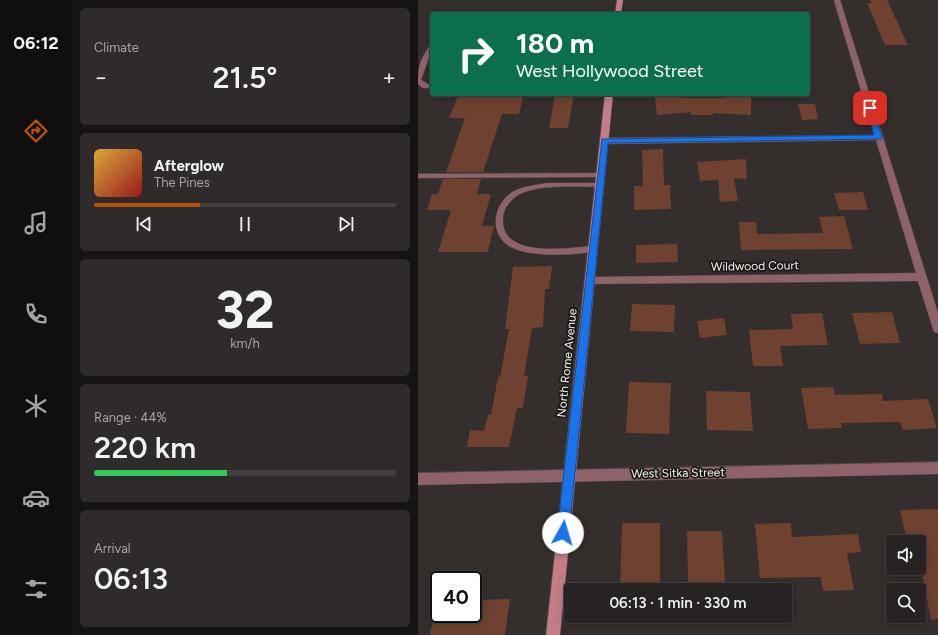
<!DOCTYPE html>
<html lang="en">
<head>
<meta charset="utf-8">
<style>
	:root { --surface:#272322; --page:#2f2b2a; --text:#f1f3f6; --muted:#a4a4a5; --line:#434040; --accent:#b45309 }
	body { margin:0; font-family:Figtree,sans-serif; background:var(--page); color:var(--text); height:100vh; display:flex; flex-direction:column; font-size:15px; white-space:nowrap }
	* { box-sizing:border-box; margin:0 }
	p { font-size:13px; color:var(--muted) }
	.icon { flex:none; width:22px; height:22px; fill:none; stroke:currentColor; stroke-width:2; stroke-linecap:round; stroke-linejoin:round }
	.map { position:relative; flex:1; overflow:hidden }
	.side { display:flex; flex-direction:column; gap:8px; padding:8px; background:#151313; width:346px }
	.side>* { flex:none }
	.top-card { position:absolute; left:12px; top:12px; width:380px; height:84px; border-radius:4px; box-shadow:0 2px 10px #0003,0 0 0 1px var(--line); background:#0b6e4f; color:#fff; overflow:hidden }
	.tools { position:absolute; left:468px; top:535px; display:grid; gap:8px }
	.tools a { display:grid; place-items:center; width:40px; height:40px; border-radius:4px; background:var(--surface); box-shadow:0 2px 10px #0003,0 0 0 1px var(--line); font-size:20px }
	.speed { position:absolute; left:12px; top:571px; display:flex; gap:8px; font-size:20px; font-weight:700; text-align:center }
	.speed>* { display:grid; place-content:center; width:52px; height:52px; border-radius:50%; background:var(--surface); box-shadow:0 2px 10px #0003,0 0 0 1px var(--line); line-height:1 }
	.speed .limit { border:2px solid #111; border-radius:6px; background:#fff; color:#111 }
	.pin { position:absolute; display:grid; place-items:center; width:34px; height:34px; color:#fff; margin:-17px; border-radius:8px; box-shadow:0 2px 6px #0006 }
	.me { position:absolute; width:44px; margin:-22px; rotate:6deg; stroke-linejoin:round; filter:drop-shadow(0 0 3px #0008) }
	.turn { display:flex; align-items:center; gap:14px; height:84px; padding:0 20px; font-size:18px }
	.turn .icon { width:52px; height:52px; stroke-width:2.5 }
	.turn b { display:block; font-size:28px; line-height:34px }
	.big { font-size:30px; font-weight:600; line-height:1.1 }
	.side .tile { flex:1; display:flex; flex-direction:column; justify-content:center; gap:6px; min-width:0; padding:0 14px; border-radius:6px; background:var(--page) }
	.side .dial { align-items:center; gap:0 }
	.dial b { font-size:52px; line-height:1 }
	.song { display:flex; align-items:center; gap:12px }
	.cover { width:48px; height:48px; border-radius:6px; background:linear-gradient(135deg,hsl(40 70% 55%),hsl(0 70% 35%)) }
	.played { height:4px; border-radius:2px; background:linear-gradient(90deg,var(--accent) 35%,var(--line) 35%) }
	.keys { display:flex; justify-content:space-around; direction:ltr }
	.heat { display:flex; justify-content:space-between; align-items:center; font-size:22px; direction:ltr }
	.charge { height:6px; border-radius:3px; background:linear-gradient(90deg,#34c759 44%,var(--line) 0) }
	.trip { position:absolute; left:146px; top:583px; width:228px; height:40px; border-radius:4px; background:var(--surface); box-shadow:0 2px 10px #0003,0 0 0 1px var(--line); font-weight:600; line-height:40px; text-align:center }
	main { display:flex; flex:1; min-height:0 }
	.dock { display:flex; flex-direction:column; width:72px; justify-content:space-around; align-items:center; background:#100e0e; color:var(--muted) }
	.dock .icon { width:28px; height:28px }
	.dock .current { color:var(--accent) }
	.dock b { font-size:18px; color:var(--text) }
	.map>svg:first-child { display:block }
</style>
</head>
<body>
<main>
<nav class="dock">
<b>06:12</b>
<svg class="icon current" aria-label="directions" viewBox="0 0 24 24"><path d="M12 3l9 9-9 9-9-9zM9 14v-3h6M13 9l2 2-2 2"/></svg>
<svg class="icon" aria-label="music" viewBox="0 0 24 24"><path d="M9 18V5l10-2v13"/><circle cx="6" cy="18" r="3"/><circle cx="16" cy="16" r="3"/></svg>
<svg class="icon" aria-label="phone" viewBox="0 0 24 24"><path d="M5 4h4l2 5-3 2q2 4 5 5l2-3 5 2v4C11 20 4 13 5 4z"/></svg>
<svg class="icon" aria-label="climate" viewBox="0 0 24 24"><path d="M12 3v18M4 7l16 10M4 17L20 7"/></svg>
<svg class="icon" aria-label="car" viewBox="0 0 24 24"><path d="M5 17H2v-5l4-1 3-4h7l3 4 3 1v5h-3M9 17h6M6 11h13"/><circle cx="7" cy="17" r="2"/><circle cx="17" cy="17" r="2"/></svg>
<svg class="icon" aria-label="filters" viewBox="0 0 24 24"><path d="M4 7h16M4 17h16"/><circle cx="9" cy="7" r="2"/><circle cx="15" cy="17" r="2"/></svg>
</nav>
<section class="side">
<div class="tile"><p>Climate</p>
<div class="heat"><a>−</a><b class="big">21.5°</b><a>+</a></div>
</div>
<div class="tile">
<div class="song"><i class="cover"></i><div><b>Afterglow</b><p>The Pines</p></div></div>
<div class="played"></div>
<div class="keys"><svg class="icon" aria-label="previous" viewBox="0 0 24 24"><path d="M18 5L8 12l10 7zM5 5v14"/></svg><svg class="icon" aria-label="pause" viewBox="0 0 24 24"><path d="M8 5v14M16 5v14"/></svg><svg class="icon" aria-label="next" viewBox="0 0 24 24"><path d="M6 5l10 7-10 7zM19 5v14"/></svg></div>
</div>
<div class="tile dial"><b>32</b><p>km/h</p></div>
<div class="tile"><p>Range · 44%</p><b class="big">220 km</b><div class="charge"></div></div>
<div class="tile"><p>Arrival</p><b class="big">06:13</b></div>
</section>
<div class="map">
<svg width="520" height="635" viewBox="0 0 520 635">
	<rect width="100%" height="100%" fill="#342f2d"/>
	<path fill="#6e4130" d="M452,0H469L490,45H467L449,3H454Z
		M156,94L150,128H131L137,95Z
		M308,94H333V115L295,113V115H273V112L239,115L237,97L262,95L263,98H308Z
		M40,96H105L101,114H84L65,172H28L47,118H31Z
		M380,104H397L400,119L384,120Z
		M245,149L246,185H252L253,209L216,210V186H225L224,150Z
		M328,159L329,179L316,178L320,201L302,202L300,180L282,181L279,162Z
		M25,179H63L59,194H73L64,226H76L70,252H20L33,210H9L14,194H20Z
		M445,192L450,210H421L416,193Z
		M426,216L435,249L323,250L321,222H338L339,234L405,233L401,217Z
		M259,244L260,262L218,263V245Z
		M134,266L131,289H127L125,327L114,328L106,376H110L105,408H99L91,447H49L52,430L66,431L70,415H73L80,377H82L91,329H87L95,267Z
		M214,304L257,305L256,332L212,331Z
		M474,312L482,343L442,344L434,313Z
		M404,313L410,345L362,346L365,366H335L331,330L375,329L373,314Z
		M306,318L309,335L282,338L279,321Z
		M211,382L253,383L251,434L208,433Z
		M415,387L417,395L464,394L465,401L510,399L519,428L485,430L482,422L423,423L424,428L390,429L383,388Z
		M288,391L332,392L335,431L289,430Z
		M520,509V619L513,620L501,557V542H489L482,510Z
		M204,523H242V590H202Z
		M373,523L374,537L440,534L443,552L429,553L436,590L405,591L403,577L342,578L337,524Z
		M269,531H304L307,582H270Z
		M92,599L87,635H12L16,614H55V600Z"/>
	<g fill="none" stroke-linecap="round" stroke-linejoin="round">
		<defs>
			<path id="lane" d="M183,173L186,175L183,177L0,178V174Z
				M129,183H181L184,185L181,187C158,187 123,184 102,194C94,198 85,208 85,218C82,259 149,248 174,246L177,247L178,249L177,251C158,256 102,258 87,243C71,228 77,202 96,191C106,186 118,185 129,183Z"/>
			<path id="street" d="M416,0H422L520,313V333L516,332L515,329L500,281L168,284L166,281L168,278L171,277L498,273L458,140L186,144L182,141L186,138L456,135Z
				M14,44C14,52 6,71 3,80L10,84H14V88H5L0,84C0,66 2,60 12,45Z
				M520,462V474L0,485V473Z"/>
			<path id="secondary" d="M199,0H205L203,14H197Z
				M187,94H195L142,635H128Z"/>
		</defs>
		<use href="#lane" stroke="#4f4a48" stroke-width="1"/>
		<use href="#street" stroke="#4f4a48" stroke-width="1"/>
		<use href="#secondary" stroke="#4f4a48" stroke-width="1"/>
		<use href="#lane" fill="#8e6268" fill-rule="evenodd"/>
		<use href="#street" fill="#8e6268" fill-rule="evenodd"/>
		<use href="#secondary" fill="#c27d86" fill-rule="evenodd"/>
	</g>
	<path fill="#1a73e8" stroke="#114b97" d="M452,105L455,108L464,137L463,139L190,143L151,533L149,537L145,539L141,537L139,533L184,139L456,135L448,108Z"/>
	<g text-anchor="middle" stroke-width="3.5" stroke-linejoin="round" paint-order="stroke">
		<g font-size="12" fill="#f4f1ef" stroke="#1a1817">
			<text transform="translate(337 266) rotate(-1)" y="4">Wildwood Court</text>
			<text transform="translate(149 363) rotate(-84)" y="4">North Rome Avenue</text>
			<text transform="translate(260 473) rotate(-1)" y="4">West Sitka Street</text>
		</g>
	</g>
</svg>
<div class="tools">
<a><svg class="icon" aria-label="sound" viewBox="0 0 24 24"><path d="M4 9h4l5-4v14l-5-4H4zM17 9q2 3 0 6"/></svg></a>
<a><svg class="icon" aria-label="search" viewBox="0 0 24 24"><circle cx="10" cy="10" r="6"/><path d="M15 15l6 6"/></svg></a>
</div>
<div class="speed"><div class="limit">40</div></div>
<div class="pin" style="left:452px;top:108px;background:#d93025"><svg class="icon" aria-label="arrive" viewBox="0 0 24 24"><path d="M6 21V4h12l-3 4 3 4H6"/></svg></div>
<svg class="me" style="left:145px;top:533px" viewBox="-20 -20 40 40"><circle r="19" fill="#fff"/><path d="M0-13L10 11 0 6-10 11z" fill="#1a73e8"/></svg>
<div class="trip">06:13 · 1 min · 330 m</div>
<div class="top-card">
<div class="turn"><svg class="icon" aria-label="right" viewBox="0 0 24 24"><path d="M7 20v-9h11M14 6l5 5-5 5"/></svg><div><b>180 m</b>West Hollywood Street</div></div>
</div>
</div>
</main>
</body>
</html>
